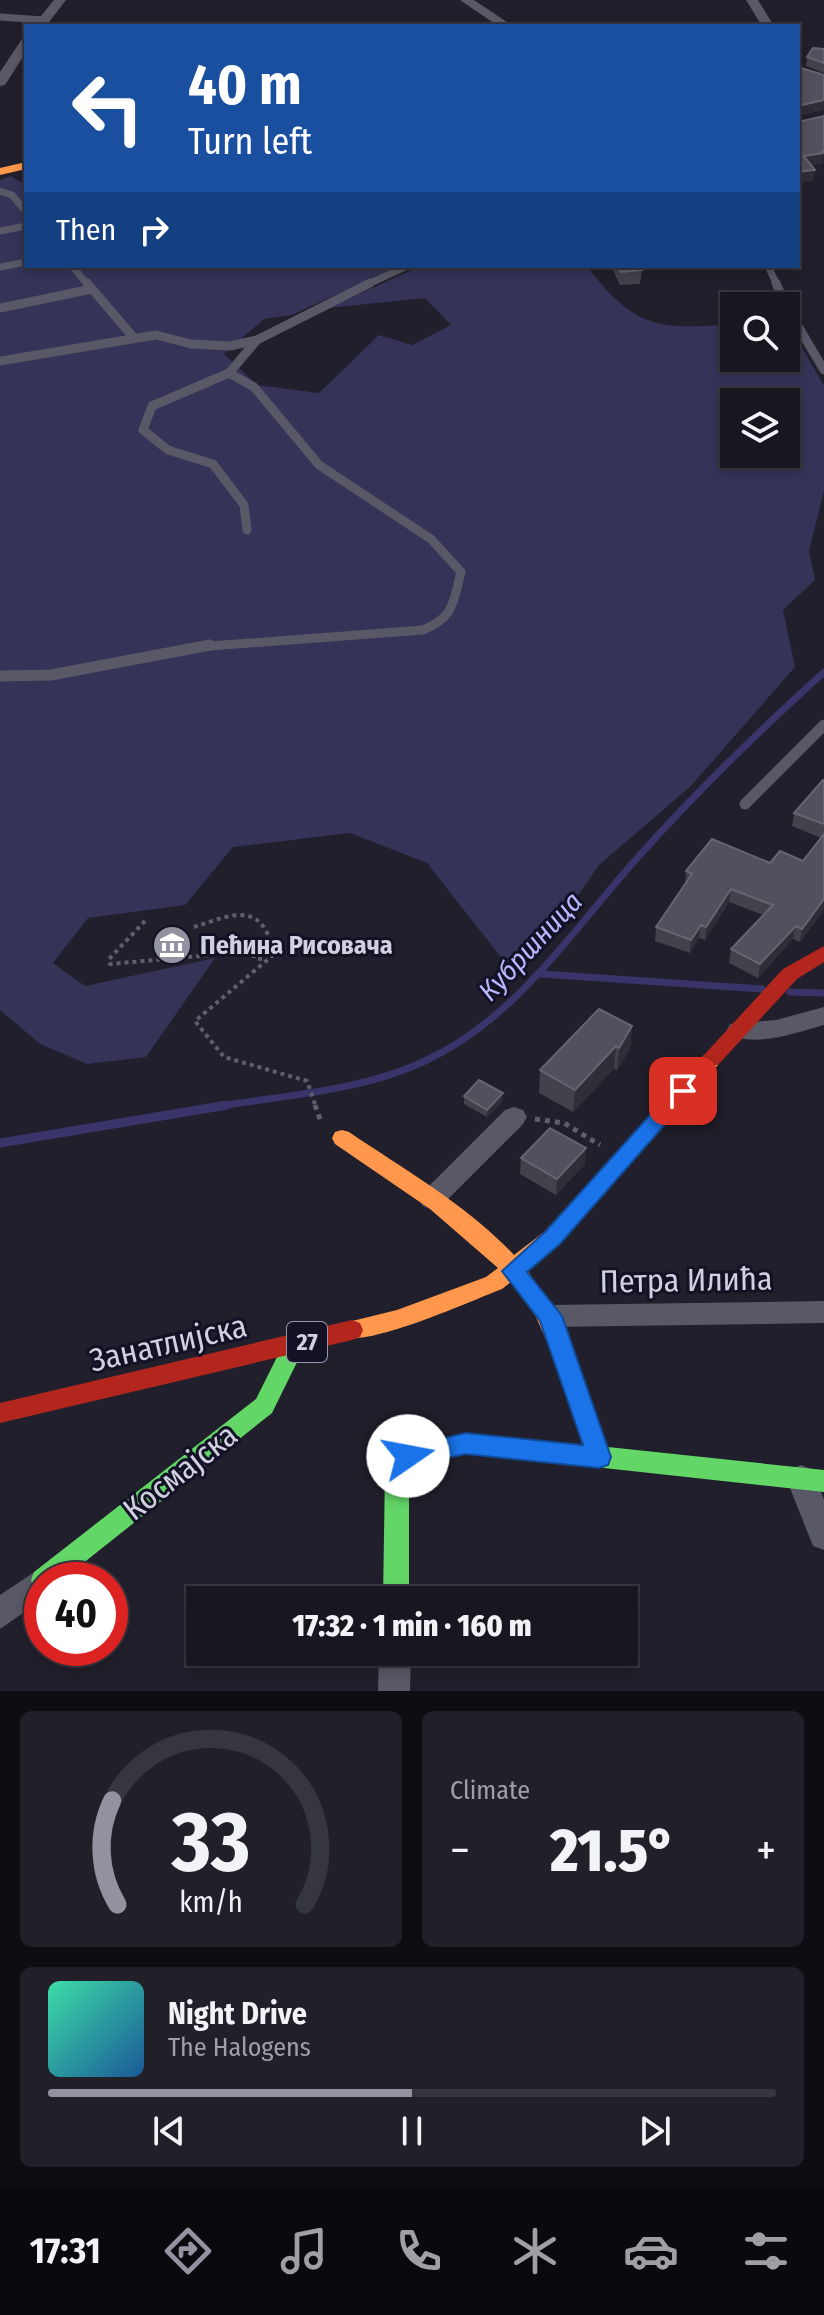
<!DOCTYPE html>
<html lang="en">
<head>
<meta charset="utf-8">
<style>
	:root { --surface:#181720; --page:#212029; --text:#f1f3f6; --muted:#9f9fa5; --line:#36363e; --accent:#9292a0 }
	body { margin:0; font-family:"Fira Sans Condensed",sans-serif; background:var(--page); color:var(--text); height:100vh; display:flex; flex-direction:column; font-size:30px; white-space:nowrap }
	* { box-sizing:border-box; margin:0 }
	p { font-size:26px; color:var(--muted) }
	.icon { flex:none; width:44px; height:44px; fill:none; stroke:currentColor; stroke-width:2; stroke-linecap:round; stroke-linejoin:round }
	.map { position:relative; height:1691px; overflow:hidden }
	.details { display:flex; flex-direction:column; gap:20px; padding:20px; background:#0d0d12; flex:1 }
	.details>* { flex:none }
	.hud { position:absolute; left:24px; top:24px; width:776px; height:244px; border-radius:0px; box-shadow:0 4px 12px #0003,0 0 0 2px var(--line); background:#1a4fa0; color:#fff; overflow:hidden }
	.tools { position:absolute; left:720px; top:292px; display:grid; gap:16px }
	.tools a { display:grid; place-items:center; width:80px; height:80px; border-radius:0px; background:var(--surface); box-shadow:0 4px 12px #0003,0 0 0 2px var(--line); font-size:40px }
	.speed { position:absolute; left:24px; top:1562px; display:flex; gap:16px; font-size:40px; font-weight:700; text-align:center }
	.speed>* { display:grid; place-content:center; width:104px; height:104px; border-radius:50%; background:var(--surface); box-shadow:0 4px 12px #0003,0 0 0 2px var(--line); line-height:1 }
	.speed .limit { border:12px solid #d22; background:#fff; color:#111 }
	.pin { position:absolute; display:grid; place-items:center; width:68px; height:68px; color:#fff; margin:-34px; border-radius:16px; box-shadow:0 4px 12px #0006 }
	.me { position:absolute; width:88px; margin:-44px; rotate:78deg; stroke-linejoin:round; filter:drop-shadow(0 0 6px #0008) }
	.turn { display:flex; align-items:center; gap:28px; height:168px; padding:0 32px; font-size:36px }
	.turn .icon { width:104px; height:104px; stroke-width:2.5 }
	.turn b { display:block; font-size:56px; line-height:68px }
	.then { display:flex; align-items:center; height:76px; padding:0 32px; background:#0003; gap:16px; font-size:30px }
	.big { font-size:60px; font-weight:800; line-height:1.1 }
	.details .card { flex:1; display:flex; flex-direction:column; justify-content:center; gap:12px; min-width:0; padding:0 28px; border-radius:12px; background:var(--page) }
	.details .dial { align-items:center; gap:0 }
	.dial svg { height:208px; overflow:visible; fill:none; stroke:var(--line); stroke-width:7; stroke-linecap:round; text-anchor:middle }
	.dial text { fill:var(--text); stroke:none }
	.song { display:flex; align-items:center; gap:24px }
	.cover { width:96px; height:96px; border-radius:12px; background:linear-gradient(135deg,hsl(160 70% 55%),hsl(210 70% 35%)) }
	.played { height:8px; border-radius:4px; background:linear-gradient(90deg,var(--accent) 50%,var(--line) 50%) }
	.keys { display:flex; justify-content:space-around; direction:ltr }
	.heat { display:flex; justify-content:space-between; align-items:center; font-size:44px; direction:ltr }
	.details .tiles { flex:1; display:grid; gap:20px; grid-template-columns:1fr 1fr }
	.card:last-child { grid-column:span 2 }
	.trip { position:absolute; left:186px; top:1586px; width:452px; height:80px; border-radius:0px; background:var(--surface); box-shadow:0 4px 12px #0003,0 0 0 2px var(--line); font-weight:800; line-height:80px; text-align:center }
	.dock { display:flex; height:128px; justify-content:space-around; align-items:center; background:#0a090d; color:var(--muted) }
	.dock .icon { width:56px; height:56px }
	.dock .on { color:var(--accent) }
	.dock b { font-size:36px; color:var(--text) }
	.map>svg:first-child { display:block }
</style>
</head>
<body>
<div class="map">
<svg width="824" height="1691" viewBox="0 0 824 1691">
	<rect width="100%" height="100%" fill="#201f2b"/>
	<path fill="#353357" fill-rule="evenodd" d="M11,176L26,185V266H398L292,315L264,319L224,354L257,385L319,393L379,335L412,345L451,325L425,298L328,308L421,266H587C635,329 658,330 734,324V358H786V320L802,319L788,323L824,386V491L809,551L815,580L783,610L795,667L691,786L599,865L564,916L511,962L503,960L427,863L350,833L233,847L185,905L88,918L53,963L85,986L215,958L146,1057L87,1064L40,1044L0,1010V180ZM734,402H786V454H734Z"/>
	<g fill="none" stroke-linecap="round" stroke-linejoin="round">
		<path stroke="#39346a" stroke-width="7" d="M542,974L762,989
			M790,992L824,993
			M215,1107C285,1095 363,1091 427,1060C518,1017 574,928 639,856C697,791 760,730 824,672"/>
		<path stroke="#39346a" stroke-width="9" d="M0,1143L227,1105"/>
		<path stroke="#5f5f6b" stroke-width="4" stroke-dasharray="4 4" stroke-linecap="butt" d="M145,921L109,959L110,964L233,953L260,957V964
			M194,927C218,920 251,902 266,931C271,939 273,946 272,956L195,1021L224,1057L307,1081L316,1107"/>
		<path stroke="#5f5f6b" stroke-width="5" stroke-dasharray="5 5" stroke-linecap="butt" d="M315,1105L321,1122
			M535,1119L564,1123L600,1145"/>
		<path stroke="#585866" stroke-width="7" d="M0,17L44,20
			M0,191L12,195L26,212
			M0,231L26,226
			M72,266L88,285
			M768,266L777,285
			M0,267L26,262
			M366,285L407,266"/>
		<path stroke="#585866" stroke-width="9" d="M87,283L134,338
			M776,283L786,306
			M786,306L824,370
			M0,308L92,289
			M0,361L156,335L191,344L230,346L257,340L370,283
			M229,373L152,406L143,430L168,450L213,464L244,505L247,530
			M197,647L423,630C455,617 453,602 461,572L431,539L319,465L254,387L229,373L257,340"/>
		<path stroke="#585866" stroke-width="11" d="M0,676L51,675L210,645
			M745,804L824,725"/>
		<path fill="#585866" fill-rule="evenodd" d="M54,0H66L46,26H33Z
			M460,0H474L513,26H498Z
			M746,0H758L774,26H762Z
			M26,38V52L5,85L0,86V72L22,39Z
			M824,1007V1025C795,1033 761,1046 730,1036L727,1030L730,1024L776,1020Z
			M514,1107L523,1110L527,1117L523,1124L441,1206L432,1209L423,1206L419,1199L423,1192L505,1110Z
			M824,1301V1323L550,1327L540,1324L536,1316L540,1308L550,1305Z
			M801,1465L811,1469L824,1499V1550L813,1546L786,1478L791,1469Z
			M42,1567L53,1571L57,1580H42V1600L0,1629V1595Z
			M379,1652H411L410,1691H378Z"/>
		<path fill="#63d668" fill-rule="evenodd" d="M294,1336L302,1339L305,1346L272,1413L62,1580H42V1591L34,1588L31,1580L34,1572L256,1399L286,1339Z
			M560,1336L568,1339L571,1346L608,1447L824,1470V1492L466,1453L415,1465L409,1474V1600H383L385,1471L400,1449L466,1433L583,1445L549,1346L552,1339Z"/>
		<path fill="#ff974d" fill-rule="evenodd" d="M26,162V169L0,175V168Z
			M711,1053L718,1055L721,1060L718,1065L560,1244L527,1270L552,1305L571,1346L568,1353L560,1356L552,1353L536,1317L511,1282L502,1289C471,1301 371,1346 344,1337L341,1330L344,1323L397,1310L486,1277L498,1268L430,1209L335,1144L332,1138L335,1132L342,1130L349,1132C405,1170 467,1205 514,1255L544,1232L704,1055Z"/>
		<path fill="#b3261e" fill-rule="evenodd" d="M824,946V962L797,979L718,1065H704L701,1060L704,1055L783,969Z
			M352,1320L360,1323L363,1330L360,1337L352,1340L0,1423V1403Z"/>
	</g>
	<path fill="#42414c" d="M824,49V73L806,66L807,57Z
		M611,266H639L642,270L640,284L620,285Z
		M689,266H756L691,269Z
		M824,780V910L800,942L793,939L758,978L729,963L731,949L763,915L729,902L705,940L699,938L690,953L655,941L656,927L685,885L686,871L770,863L803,861L821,838L792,826L794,813Z
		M632,1026L630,1049L617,1070L614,1069L573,1112L539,1093L540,1070Z
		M464,1096L503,1101L487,1117L464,1104Z
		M521,1158L585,1164L556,1195L520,1174Z"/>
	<path fill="#2e2d38" d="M824,100V110L798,116V106Z
		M822,151H824L823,164L803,167L804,156Z
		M815,170L813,181L798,183V172Z
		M731,889L729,902L705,940L706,927Z
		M824,899V910L800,942L802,929Z
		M701,925L699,938L690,953L691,940Z
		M796,926L793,939L758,978L760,964Z
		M632,1026L630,1049L617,1070L619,1048Z
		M616,1046L614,1069L573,1112L575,1090Z
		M503,1093V1101L487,1117V1110Z
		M586,1148L585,1164L556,1195L557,1179Z"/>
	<path fill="#51505c" stroke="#656470" stroke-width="2" d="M813,48L824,49V63L807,57Z
		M798,67L824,75V100L798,106Z
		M824,116V151H822L824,153L804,156L815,170L798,172V122Z
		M618,266H639L642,270L621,272Z
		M823,780H824V824L794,813Z
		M824,834V899L802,929L796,926L760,964L731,949L773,905L731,889L706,927L701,925L691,940L656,927L692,874L686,871L712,839L770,863L780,851L803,861Z
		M599,1009L632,1026L619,1048L616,1046L575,1090L540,1070Z
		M479,1080L503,1093L487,1110L464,1096Z
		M550,1128L586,1148L557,1179L521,1158Z"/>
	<path fill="#1a73e8" stroke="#114b97" stroke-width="2" d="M683,1083L693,1091L690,1096L560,1244L527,1272L562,1316L611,1457L608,1465L599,1468L466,1454L408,1466L400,1463L396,1456L400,1448L466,1433L583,1445L540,1321L502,1271L545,1232L676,1086Z"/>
	<defs>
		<symbol id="museum-disc" viewBox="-11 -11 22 22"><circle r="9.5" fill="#9292a0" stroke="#131126"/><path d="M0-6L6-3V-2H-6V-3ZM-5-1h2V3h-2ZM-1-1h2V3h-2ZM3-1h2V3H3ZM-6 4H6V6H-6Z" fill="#fff"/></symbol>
	</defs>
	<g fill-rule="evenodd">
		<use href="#museum-disc" x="150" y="923" width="44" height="44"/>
	</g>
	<g text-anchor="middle" stroke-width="6" stroke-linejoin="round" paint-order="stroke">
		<rect fill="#131126" stroke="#9797a8" stroke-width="2" x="287" y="1322" width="40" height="40" rx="6"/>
		<g font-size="24" font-weight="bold" fill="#d0d0df">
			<text x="307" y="1350">27</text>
		</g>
		<g font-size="26" font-weight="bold" fill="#d0d0df" stroke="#131126" text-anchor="start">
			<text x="200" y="954">Пећина Рисовача</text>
		</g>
		<g font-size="28" font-style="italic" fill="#b8b7ff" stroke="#131126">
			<text transform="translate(530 946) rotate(-47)" y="10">Кубршница</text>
		</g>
		<g font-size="32" fill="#d0d0df" stroke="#131126">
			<text transform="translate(686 1280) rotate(-1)" y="11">Петра Илића</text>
			<text transform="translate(168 1343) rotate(-13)" y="11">Занатлијска</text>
			<text transform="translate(180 1472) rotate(-38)" y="11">Космајска</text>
		</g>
	</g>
</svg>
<div class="tools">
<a><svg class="icon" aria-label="search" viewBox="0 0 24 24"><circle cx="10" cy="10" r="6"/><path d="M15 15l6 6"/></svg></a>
<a><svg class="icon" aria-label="layers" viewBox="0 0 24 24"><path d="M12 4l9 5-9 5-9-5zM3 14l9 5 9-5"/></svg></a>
</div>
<div class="speed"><div class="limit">40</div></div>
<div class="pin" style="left:683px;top:1091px;background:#d93025"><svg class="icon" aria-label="arrive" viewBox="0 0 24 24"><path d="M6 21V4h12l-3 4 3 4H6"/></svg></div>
<svg class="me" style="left:408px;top:1456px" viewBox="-20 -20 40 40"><circle r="19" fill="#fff"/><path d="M0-13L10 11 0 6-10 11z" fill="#1a73e8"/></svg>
<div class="trip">17:32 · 1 min · 160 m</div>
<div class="hud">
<div class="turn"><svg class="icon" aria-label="left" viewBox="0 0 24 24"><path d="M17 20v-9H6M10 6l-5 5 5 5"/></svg><div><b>40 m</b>Turn left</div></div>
<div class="then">Then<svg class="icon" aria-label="right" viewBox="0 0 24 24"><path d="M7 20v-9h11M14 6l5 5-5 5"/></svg></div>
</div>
</div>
<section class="details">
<div class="tiles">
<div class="card dial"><svg viewBox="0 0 100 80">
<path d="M14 69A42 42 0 1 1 86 69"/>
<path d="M14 69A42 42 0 0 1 12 29" stroke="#9292a0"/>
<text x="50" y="56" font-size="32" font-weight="700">33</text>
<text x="50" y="72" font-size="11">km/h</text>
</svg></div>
<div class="card"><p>Climate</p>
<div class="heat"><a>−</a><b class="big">21.5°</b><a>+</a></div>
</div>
<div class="card">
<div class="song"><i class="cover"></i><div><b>Night Drive</b><p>The Halogens</p></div></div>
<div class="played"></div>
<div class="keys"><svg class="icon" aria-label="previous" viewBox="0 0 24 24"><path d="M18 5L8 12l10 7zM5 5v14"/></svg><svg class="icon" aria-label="pause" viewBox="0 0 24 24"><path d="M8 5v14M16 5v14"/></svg><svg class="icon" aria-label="next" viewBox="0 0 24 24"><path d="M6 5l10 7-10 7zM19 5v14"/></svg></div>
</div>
</div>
</section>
<nav class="dock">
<b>17:31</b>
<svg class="icon on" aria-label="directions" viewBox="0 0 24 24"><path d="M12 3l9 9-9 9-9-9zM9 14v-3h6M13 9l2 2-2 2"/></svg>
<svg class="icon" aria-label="music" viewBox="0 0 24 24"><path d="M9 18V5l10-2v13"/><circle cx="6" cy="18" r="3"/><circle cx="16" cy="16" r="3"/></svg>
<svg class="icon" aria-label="phone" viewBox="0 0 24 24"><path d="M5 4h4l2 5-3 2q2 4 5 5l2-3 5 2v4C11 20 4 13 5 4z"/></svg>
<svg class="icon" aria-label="climate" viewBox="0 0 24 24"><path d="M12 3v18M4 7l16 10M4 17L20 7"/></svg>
<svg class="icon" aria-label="car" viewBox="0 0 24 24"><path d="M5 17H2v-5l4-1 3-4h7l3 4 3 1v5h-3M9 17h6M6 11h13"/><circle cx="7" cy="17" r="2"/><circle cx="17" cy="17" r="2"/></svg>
<svg class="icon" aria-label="filters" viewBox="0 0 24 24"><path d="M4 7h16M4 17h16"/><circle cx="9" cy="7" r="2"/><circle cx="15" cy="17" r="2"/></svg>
</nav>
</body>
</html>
